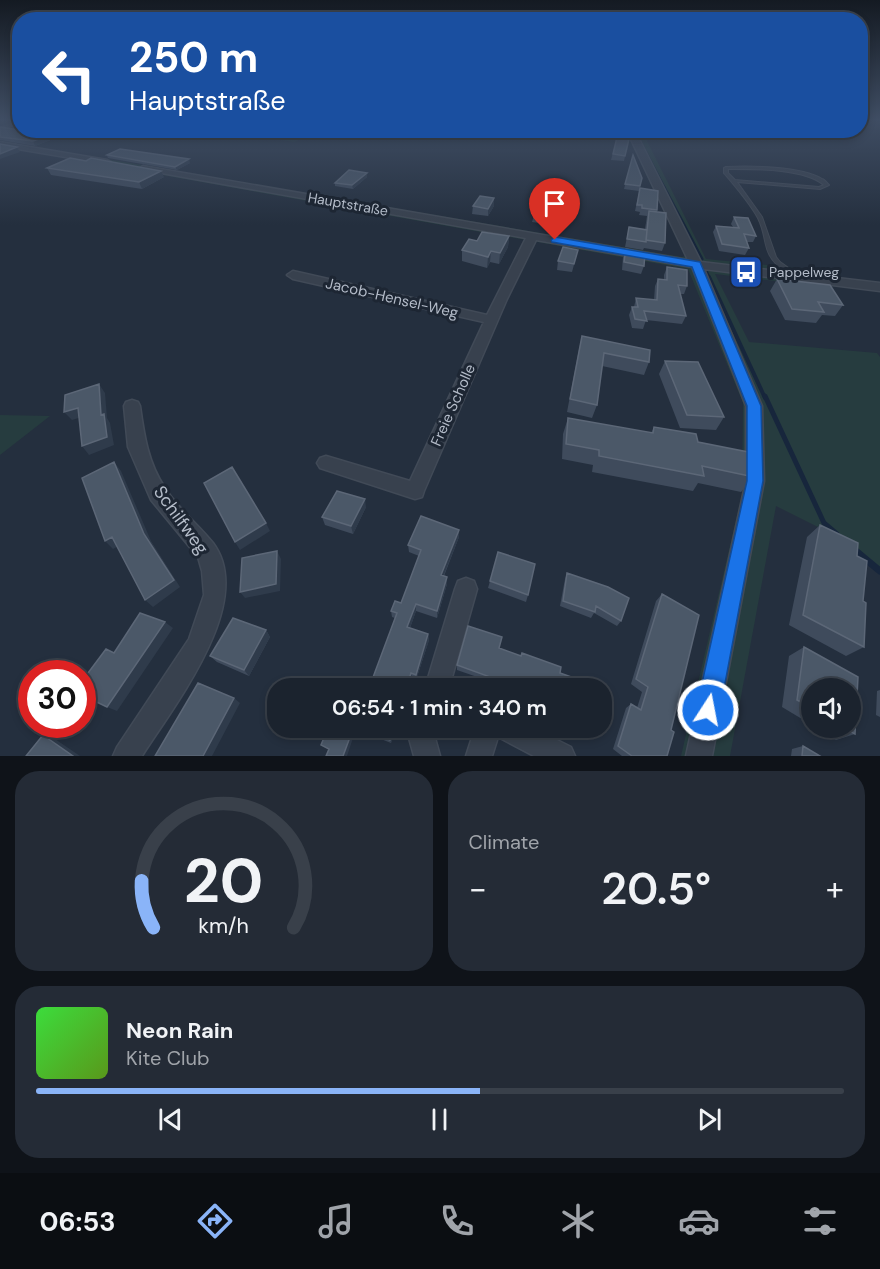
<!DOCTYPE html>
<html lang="en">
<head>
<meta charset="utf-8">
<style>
	:root { --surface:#1b232e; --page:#242b36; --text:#f1f3f6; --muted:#a0a4aa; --line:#39404a; --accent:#8ab4f8 }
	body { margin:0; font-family:"DM Sans",sans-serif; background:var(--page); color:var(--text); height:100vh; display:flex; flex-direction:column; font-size:22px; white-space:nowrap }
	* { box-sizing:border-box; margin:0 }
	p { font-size:20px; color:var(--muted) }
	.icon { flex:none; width:33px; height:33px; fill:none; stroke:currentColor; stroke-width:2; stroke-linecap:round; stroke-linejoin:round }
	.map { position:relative; height:756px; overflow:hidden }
	.sheet { display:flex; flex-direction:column; gap:15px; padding:15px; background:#0f1319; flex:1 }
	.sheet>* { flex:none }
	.banner { position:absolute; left:12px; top:12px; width:856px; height:126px; border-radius:24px; box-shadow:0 3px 9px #0003,0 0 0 2px var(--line); background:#1a4fa0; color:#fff; overflow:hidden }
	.fabs { position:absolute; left:801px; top:678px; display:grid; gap:12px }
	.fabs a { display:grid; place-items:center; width:60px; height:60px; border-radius:50%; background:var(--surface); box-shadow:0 3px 9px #0003,0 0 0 2px var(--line); font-size:30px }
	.speed { position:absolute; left:18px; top:660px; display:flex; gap:12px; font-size:30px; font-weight:700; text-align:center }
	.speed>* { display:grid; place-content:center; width:78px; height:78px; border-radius:50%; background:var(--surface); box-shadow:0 3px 9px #0003,0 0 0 2px var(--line); line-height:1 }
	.speed .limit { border:9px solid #d22; background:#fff; color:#111 }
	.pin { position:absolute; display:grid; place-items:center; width:51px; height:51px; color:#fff; margin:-62px -26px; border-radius:50% 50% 50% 0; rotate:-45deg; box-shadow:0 0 6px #0007 }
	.pin .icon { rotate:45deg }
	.me { position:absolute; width:66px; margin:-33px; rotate:11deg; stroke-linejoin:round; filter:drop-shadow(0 0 4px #0008) }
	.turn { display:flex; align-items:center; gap:21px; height:126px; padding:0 18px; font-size:27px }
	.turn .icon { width:78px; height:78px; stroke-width:2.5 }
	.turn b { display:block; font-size:42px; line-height:51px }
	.big { font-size:45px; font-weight:600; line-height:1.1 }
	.sheet .widget { flex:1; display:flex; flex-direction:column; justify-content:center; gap:9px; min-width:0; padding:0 21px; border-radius:24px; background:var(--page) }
	.sheet .dial { align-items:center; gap:0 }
	.dial svg { height:156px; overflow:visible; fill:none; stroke:var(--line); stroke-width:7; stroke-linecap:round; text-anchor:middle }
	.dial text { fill:var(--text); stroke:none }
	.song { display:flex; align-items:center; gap:18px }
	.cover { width:72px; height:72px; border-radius:9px; background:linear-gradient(135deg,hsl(120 70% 55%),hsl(90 70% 35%)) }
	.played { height:6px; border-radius:3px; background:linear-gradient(90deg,var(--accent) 55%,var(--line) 55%) }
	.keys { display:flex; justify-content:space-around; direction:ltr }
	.heat { display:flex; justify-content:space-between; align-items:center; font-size:33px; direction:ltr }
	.sheet .tiles { flex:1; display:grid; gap:15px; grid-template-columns:1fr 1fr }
	.widget:last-child { grid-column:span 2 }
	.trip { position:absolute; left:267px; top:678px; width:345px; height:60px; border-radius:24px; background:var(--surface); box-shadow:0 3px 9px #0003,0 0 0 2px var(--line); font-weight:600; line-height:60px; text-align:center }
	.menu { display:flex; height:96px; justify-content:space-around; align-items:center; background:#0b0e12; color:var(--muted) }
	.menu .icon { width:42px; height:42px }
	.menu .on { color:var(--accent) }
	.menu b { font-size:27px; color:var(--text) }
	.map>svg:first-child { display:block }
</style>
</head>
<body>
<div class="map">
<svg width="880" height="756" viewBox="0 0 880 756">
	<rect width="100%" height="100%" fill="#242f3e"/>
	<path fill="#263c3f" d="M237,131V130L313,131L295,142L232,133Z
		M629,131H646V139L706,259L809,269L819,286L715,274L749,342L877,353L880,357V574L838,537L776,506L730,756H681L742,494L743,403L688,269L0,146V141L682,257L685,256L628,136Z
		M0,415L50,416L0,455Z"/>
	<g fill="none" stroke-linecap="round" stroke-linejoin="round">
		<path stroke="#17263c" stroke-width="2" d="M641,130L640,140L665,188"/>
		<path stroke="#17263c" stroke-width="3" d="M664,187L702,259
			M706,271L710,279"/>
		<path stroke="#17263c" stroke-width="4" d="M709,277L765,398"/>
		<path stroke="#17263c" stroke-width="5" d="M765,396L824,523L837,534
			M853,548L859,553"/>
		<path stroke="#17263c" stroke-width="7" d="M857,552L880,571"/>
		<defs>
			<path id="service" d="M20,121V123L0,130V128Z
				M726,167C750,166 801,166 822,179C824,179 828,184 829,185L820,189L737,182L762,217L776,257L780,262L801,277V279C795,279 791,274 785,271C760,254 769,240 758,218C749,202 736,187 724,173V168ZM728,169C754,169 804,168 824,185L819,187L735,180L728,173Z"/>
			<path id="minor" d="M630,130H638L637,135L701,262L880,283V291L704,269L762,406L764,481L712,756H686L746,481V406L692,267L536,240L507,299L424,491L422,497L415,499L320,468L317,463L320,458L326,456L410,481L484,322L293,279L287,275L293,271L487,315L526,238L139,169L143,166L688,260L629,135Z
				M0,142L107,160L111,162L107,164L0,146Z
				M132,400L138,402L140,406C144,435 148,463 165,488C177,508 198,524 213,543C257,602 173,707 142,756H113L117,747L189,639L204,595L202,571L198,557L151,500L128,447L124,406L126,402Z
				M466,578L474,581L477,589L449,688H425L455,589L458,581Z
				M412,728H438L435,738L440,756H414L409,738Z
				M475,728H533L571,747L575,756H534L498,737L492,756H466Z"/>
		</defs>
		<use href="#service" stroke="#414a57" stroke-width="2"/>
		<use href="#minor" stroke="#414a57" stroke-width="3"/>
		<use href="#service" fill="#38414e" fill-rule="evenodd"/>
		<use href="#minor" fill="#38414e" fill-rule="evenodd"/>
	</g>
	<path fill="#3f4b5c" d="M0,127L53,139L35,146L0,140Z
		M606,130H620L619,135L605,133Z
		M617,137L629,139L624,161L611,160Z
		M107,155L190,163L177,170L108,158Z
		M633,155L642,178L639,191L624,189Z
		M47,168L164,177L142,189L51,175Z
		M367,173V177L353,189L335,186V183Z
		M640,188L657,210V212L665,243L662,251L644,248L643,250L625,247L629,227L645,229L647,216L639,215L640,212L635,211Z
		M473,206H494L488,216L472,214Z
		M553,206L546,224L532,222L534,215Z
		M734,217L756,236L753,242H747L749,248L745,255L719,251L713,232L716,226L733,227L731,224Z
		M509,236L508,247L499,264L490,262L487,268L462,261V250L477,241Z
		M626,249L644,266L641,274L622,270L623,257Z
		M578,250L572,272L557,270L558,261Z
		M667,267L687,286L684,294H680L686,316L682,324L646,320L643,329L632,328L629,315L632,307H634L636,298L654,300L655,286L658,279L664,280V275Z
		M777,279L843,305L835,316L822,315L816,323L785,320L770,291Z
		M582,336L649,362L644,375L602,366L597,405L592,418L567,412L579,349Z
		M665,361L724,417L716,430L680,428L659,374Z
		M568,418L651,433L654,427L698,442L754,477L741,492L698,483L693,491L592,472L593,465L562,459L563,434Z
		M366,507L353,534L325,525L322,517Z
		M820,525L857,556L863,601L864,647L846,656L789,625L807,537Z
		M459,537L444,576L447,577V584L437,618L416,611L410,628L428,634L429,640L416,680L412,678L408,688H364L372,680L395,618L392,617L391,611L401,603L419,556L409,552L408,545Z
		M567,573L621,621L617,626L594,613L591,618L560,606L565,579Z
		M490,581L528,595L526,602L488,588Z
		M662,594L671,730L667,756H622L613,749L626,708L631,704L637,708L642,692L631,684L656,601Z
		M266,630L270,637L249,676L217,662L210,656Z
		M804,647L855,734L836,740L816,728H850L812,688V725L782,707L789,656Z
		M499,648L521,656L522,653L560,673L576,688H509L457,670V665Z
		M880,690V717L876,715L877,691Z
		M353,728H396L391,743Z
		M803,746L820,756H791L792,749Z"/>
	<path fill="#2f3b4b" d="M50,135L53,139L35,146L33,141Z
		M17,147L20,152L0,159V154Z
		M189,159L190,163L177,170L175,167Z
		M161,171L164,177L142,189L139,182Z
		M367,173V177L353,189L352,185Z
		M494,198V206L488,216V209Z
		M554,199L553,206L546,224L547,217Z
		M509,236L508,247L499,264L500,253Z
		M491,251L490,262L487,268L488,257Z
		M99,384L105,393L107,418L110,423L114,445L89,455L82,446L101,415Z
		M78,408L85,416L72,420L64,412Z
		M114,462L121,471L151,541L180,587L153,607L145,600L144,534Z
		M365,499L366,507L353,534L351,526Z
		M266,523L270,531L240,550L235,542Z
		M459,530V537L441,582V575Z
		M112,537L120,545L113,549L105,541Z
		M277,551L281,559L280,591L245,598L240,592Z
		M447,577V584L437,618V611Z
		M416,604V611L408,633L407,627Z
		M165,622L173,628L117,711L107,707Z
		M266,630L270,637L249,676L244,670Z
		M428,634L429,640L416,680V675Z
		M411,673L412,678L408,688H406Z
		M234,698L240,703L212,756H203Z
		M393,728H396L391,743L390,740Z
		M353,729L355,732L347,756H343Z
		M43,735L55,739L80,756H73Z"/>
	<path fill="#4b5868" stroke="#5c6777" stroke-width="1.5" d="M0,127L20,130L50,135L33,141L0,137Z
		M617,137L629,139L625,156L613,154Z
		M0,144L17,147L0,154Z
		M120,149L189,159L175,167L107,155Z
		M633,155L642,178L640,186L625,184Z
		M70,158L86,161L91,158L161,171L139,182L47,168Z
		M349,170L367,173L352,185L335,183Z
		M640,188L658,191L657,210L642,208V205H637Z
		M480,196L494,198L488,209L473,206Z
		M542,197L554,199L547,217L534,215Z
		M649,211L666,213L665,243L646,240Z
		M734,217L748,218L756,236L744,234L749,248L722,244L716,226L739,228Z
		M629,227L647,230L646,242L627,239Z
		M482,232L509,236L500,253L491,251L488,257L462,250L469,239L477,241Z
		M563,247L578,250L574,264L558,261Z
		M626,249L645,253L644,266L624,262Z
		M667,267L687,270V286L678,285L686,316L644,311L647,321L635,319L632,307H638L636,298L657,300L658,279L667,280Z
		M777,279L830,285L843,305L818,302L824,312L792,309Z
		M582,336L650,350L649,362L604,353L597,405L570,399Z
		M665,361L698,362L724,417L687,415Z
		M99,384L101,415L104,414L107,437L82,446L78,408L64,412L65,395Z
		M568,418L653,433L654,427L696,434L698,442L748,452L754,477L702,466L704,476L599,456V450L566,444Z
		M114,462L144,534L174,580L145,600L112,537L105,541L82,478Z
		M232,467L266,523L235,542L204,483Z
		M337,491L365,499L351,526L322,517Z
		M421,516L459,530L441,575L447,577L437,611L416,604L407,627L428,634L416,675L411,673L406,688H364L368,678L372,680L397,613L391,611L395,601L401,603L421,550L408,545Z
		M820,525L858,543L857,556L867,561L863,601L866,603L864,647L803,615Z
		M277,551L276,584L240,592L242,558Z
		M498,552L535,564L528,595L490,581Z
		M567,573L608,587L629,598L621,621L596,606L595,612L563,601Z
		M662,594L699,615L671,730L674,732L667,756H632L618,746L631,704L641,710L648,687L636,679Z
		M140,613L165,622L107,707L82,695V681L106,649L114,653Z
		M233,618L266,630L244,670L210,656Z
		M468,626L502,637L499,648L521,656L522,653L561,667L560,673L577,679L576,688H515V686L457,665Z
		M804,647L858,677L855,734L844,728H850V688H812V708L797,700Z
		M198,683L234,698L203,756H155Z
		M328,728H351L353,729L343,756H326L329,749L321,745Z
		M360,728H393L390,740Z
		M43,735L73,756H26Z
		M803,746L820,756H802Z"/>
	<linearGradient id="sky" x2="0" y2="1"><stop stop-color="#141a22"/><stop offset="0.53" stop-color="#3f4d63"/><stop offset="1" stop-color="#3f4d63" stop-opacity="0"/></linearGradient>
	<rect width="880" height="225" fill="url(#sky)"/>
	<path fill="#1a73e8" stroke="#114b97" stroke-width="1.5" d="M555,237L700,262L761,406L763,481L720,710L716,718L708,722L700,718L696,710L747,481V406L692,267L552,242L551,240Z"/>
	<defs>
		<symbol id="bus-square" viewBox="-11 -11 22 22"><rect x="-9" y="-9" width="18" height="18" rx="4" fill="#1a4fb4" stroke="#1d2633"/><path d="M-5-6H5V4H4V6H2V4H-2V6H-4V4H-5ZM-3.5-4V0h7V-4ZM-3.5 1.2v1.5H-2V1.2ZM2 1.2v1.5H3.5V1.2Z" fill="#fff"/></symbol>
	</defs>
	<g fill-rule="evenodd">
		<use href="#bus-square" x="727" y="253" width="38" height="38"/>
	</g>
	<g text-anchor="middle" stroke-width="6" stroke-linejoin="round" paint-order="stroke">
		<g font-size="14" fill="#b4bcc9" stroke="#1d2633">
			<text transform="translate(348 204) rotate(10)" y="5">Hauptstraße</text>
		</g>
		<g font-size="14" fill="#b4bcc9" stroke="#1d2633" text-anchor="start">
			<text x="769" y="277">Pappelweg</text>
		</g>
		<g font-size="15" fill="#b4bcc9" stroke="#1d2633">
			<text transform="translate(392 298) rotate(13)" y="5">Jacob-Hensel-Weg</text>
			<text transform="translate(453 405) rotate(-66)" y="5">Freie Scholle</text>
		</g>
		<g font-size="18" fill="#b4bcc9" stroke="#1d2633">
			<text transform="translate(181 520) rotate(54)" y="6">Schilfweg</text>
		</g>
	</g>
</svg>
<div class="fabs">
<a><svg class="icon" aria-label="sound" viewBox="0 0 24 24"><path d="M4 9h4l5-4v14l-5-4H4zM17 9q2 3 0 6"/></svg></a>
</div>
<div class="speed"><div class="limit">30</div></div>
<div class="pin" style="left:555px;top:240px;background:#d93025"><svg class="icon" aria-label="arrive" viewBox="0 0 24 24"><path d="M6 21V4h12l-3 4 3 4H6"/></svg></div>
<svg class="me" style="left:708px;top:710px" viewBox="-20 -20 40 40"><circle r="17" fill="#1a73e8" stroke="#fff" stroke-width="3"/><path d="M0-11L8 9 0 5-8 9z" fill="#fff"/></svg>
<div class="trip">06:54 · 1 min · 340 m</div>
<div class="banner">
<div class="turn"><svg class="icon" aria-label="left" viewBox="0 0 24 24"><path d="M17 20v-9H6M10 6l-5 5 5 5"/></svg><div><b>250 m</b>Hauptstraße</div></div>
</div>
</div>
<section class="sheet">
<div class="tiles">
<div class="widget dial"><svg viewBox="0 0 100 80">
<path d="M14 69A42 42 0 1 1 86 69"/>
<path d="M14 69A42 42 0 0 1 8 45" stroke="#8ab4f8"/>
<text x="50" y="56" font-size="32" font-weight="700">20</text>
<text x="50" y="72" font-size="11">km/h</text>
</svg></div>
<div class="widget"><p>Climate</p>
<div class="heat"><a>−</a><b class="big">20.5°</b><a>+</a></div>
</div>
<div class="widget">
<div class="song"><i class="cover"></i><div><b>Neon Rain</b><p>Kite Club</p></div></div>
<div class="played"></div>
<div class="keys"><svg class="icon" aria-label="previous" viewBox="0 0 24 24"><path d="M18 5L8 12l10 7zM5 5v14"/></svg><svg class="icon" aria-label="pause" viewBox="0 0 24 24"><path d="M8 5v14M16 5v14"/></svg><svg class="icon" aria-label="next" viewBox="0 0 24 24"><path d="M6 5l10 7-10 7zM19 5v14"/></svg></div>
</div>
</div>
</section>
<nav class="menu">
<b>06:53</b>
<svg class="icon on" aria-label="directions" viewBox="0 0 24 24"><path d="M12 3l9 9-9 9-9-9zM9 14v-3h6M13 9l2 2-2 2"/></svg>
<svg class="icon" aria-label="music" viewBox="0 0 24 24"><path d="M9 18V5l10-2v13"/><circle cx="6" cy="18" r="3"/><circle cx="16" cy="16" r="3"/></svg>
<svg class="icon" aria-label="phone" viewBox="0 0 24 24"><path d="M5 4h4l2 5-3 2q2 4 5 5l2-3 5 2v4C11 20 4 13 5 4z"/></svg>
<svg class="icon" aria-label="climate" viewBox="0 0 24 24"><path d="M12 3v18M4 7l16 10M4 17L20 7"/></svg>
<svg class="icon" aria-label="car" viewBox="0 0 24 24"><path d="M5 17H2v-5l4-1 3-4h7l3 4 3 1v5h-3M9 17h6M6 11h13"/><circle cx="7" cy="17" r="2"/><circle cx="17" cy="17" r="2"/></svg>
<svg class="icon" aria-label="filters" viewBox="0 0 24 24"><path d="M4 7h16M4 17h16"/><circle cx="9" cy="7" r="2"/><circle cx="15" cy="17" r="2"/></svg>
</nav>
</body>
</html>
